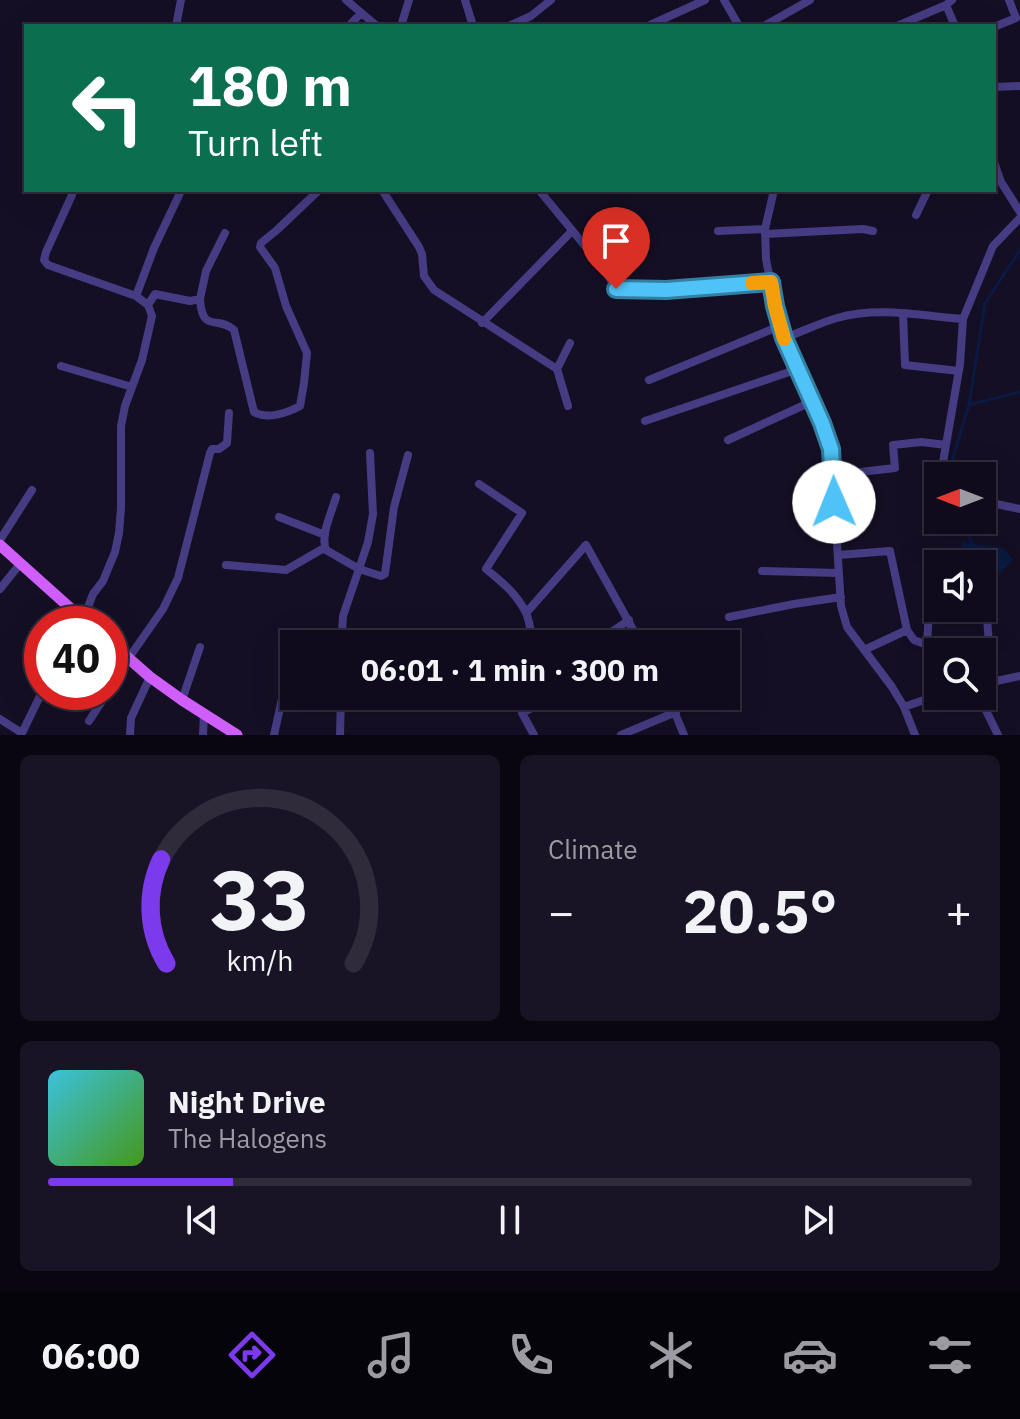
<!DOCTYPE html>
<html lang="en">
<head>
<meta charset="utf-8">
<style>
	:root { --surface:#100b1c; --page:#191425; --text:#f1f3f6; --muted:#9c9ba3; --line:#302b3b; --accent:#7c3aed }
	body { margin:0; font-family:"IBM Plex Sans",sans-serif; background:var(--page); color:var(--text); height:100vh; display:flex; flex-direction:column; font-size:30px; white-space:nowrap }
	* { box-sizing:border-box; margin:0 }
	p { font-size:26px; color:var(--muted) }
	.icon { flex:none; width:44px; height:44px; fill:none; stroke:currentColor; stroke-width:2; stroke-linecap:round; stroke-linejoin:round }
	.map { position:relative; height:735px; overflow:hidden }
	.details { display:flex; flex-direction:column; gap:20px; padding:20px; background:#09060f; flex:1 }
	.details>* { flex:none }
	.top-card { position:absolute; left:24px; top:24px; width:972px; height:168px; border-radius:0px; box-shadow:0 8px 32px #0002,0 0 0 2px var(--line); background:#0b6e4f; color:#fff; overflow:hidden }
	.needle { width:52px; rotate:270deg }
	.controls { position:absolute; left:924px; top:462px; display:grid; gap:16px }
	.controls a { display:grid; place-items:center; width:72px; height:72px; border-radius:0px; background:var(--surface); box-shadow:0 8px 32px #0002,0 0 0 2px var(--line); font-size:40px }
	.speed { position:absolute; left:24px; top:606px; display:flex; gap:16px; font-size:40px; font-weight:700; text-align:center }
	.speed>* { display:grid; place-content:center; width:104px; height:104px; border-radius:50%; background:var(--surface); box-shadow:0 8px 32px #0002,0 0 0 2px var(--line); line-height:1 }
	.speed .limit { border:12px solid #d22; background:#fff; color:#111 }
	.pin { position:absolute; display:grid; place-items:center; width:68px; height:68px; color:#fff; margin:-82px -34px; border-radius:50% 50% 50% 0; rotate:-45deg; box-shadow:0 0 8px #0007 }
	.pin .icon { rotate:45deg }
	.me { position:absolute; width:88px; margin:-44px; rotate:359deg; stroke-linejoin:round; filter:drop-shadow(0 0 6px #0008) }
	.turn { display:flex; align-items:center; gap:28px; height:168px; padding:0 32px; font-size:36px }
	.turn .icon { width:104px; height:104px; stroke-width:2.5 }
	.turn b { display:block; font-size:56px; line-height:68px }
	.big { font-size:60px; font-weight:700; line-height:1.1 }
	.details .widget { flex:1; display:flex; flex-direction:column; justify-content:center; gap:12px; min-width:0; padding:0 28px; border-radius:12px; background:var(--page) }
	.details .dial { align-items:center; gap:0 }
	.dial svg { height:208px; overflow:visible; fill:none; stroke:var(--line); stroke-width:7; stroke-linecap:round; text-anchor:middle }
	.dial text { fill:var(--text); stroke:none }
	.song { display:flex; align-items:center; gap:24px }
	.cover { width:96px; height:96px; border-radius:12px; background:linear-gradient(135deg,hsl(190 70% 55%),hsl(100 70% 35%)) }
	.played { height:8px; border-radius:4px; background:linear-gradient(90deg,var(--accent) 20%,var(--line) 20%) }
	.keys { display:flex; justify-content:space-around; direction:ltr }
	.heat { display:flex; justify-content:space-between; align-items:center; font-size:44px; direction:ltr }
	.details .tiles { flex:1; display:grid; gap:20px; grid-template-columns:1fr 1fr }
	.widget:last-child { grid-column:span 2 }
	.trip { position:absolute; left:280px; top:630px; width:460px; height:80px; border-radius:0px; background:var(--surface); box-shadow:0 8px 32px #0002,0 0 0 2px var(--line); font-weight:700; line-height:80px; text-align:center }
	.dock { display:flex; height:128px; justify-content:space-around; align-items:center; background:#06040b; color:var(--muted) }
	.dock .icon { width:56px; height:56px }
	.dock .selected { color:var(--accent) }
	.dock b { font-size:36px; color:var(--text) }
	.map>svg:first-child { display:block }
</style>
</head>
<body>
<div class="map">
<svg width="1020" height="735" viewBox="0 0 1020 735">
	<rect width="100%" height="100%" fill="#150f25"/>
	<path fill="#0b1a42" d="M962,542L1003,548L1013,560L999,574L982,567V564H975L961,558Z"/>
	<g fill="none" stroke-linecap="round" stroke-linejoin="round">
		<path stroke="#0b1a42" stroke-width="3" d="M969,405L1020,392
			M952,476L950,467L969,405L985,303L1020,250
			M963,520L973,546"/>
		<path stroke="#453c83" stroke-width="8" d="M346,0L377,26
			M465,0L473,26
			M724,0L739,26
			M946,5L955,26
			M650,25L705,0
			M176,26L181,0
			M349,26L361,13
			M401,26L409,0
			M509,26L531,16L551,0
			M764,26L810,0
			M897,26L946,5L952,0
			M994,27L1016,18L1009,0
			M994,87L1020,86
			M994,162L1001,182L1020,212
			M72,190V195L46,252L44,260L48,265L136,296L148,305L152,316L142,360L125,406L121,426V508L119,533L115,552L103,581L93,594L83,620
			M382,190L419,247L422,254L424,276L434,290L557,369L568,406
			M539,190L604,269L616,289L666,290L771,282
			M774,190L765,229L766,259L775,306L784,338L822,423L831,449L841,606L847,627L892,687L904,707
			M916,215L928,190
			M718,231L765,229
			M765,234L863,229L873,231
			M136,296L154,248L180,193
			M200,299C202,334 218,315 234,330L254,412C267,420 287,413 300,406L304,383L307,353L286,306L275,268L260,247L261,243L277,230L319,190
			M148,305L155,294L190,301L200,299L206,271L225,233
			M903,314L905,365L959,371
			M482,323L572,231
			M784,338C802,332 819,323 837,318C877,306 923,316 963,319
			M61,366L132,387
			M557,369L570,343
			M649,380L780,326
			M645,421L798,369
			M728,440L813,401
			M834,475L895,468L893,445L921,442L946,445
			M943,476L942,468L960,364L963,319L993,246L1020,218
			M479,484L522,513L486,569C502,582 517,594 526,613C531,624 529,634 537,644
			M336,497C332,512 320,535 326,550L359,569L368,542L373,514L370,453
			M982,501L1020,509
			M279,517L325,535
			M0,540L32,490
			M838,555L890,551L907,630L914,640L927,645L935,696
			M226,565L286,570L324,548
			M762,571L839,573
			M984,580L992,682
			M0,589L20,564
			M526,613L586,545L641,644
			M729,617L794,604L841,597
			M341,644L343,616L359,569L381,576L385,574L394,507L408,455
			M594,644L629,620
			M680,644L690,639
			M927,645L930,592L928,554
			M864,650L907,630
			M128,659L163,609L178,578L210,453L212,449H219L227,443L229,413
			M982,684L1020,676
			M110,689L129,659
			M668,696L684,735
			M979,696L998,735
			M182,700L200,647
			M0,719L22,733L42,692
			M89,721L108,692
			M130,735L131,718L150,677
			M203,735L204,714
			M274,735L287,676
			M340,735L341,696
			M534,735L522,713L556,696
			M621,735L676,712
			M915,735L904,707L938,695"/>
		<path stroke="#cf5efb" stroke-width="11" d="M0,545L88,624
			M110,642L150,677L182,700L237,735"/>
	</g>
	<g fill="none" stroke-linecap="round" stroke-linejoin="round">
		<defs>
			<path id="route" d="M616,289L666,290L771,282L775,306L784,338L822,423L831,449L834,502"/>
		</defs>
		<use href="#route" stroke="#337fa1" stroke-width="20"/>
		<use href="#route" stroke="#4fc3f7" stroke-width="14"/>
		<path stroke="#f59e0b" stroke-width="14" d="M752,283L771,282L775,306L784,339"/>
	</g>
</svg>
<div class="controls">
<a><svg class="needle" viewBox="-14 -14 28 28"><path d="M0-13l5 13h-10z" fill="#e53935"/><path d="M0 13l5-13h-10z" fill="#9c9ba3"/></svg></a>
<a><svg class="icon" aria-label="sound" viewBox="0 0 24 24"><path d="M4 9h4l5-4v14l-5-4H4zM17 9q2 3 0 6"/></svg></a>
<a><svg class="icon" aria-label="search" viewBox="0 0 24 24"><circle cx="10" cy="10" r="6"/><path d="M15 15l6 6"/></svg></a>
</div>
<div class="speed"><div class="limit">40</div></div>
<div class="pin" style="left:616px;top:289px;background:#d93025"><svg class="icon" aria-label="arrive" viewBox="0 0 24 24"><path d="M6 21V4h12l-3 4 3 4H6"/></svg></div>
<svg class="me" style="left:834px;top:502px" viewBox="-20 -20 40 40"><circle r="19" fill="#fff"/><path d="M0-13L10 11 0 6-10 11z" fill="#4fc3f7"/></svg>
<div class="trip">06:01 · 1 min · 300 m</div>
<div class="top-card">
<div class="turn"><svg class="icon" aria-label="left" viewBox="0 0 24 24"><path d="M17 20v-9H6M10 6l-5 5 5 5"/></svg><div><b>180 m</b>Turn left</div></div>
</div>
</div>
<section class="details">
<div class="tiles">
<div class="widget dial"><svg viewBox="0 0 100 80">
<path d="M14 69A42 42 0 1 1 86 69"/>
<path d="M14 69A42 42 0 0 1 12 29" stroke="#7c3aed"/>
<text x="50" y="56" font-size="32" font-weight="700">33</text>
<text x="50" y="72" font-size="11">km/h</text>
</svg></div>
<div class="widget"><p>Climate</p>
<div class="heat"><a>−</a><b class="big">20.5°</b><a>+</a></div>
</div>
<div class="widget">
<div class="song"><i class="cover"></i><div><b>Night Drive</b><p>The Halogens</p></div></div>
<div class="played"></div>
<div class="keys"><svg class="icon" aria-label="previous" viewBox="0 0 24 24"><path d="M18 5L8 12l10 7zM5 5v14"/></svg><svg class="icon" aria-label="pause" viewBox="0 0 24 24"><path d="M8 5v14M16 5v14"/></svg><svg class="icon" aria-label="next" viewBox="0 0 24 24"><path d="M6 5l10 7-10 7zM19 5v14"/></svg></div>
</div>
</div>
</section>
<nav class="dock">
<b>06:00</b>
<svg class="icon selected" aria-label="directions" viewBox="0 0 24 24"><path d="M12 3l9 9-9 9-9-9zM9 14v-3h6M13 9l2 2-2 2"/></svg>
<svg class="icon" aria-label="music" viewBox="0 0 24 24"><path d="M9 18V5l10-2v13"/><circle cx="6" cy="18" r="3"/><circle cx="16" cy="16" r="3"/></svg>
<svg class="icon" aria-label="phone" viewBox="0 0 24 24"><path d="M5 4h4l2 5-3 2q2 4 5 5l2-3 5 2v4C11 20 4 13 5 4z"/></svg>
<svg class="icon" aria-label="climate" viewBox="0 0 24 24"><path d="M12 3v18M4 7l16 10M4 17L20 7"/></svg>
<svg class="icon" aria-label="car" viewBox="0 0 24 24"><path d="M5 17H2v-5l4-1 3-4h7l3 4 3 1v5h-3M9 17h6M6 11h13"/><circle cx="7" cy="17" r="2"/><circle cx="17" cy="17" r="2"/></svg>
<svg class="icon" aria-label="filters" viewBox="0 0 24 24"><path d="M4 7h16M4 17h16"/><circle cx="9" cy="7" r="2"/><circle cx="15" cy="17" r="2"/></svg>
</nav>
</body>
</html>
